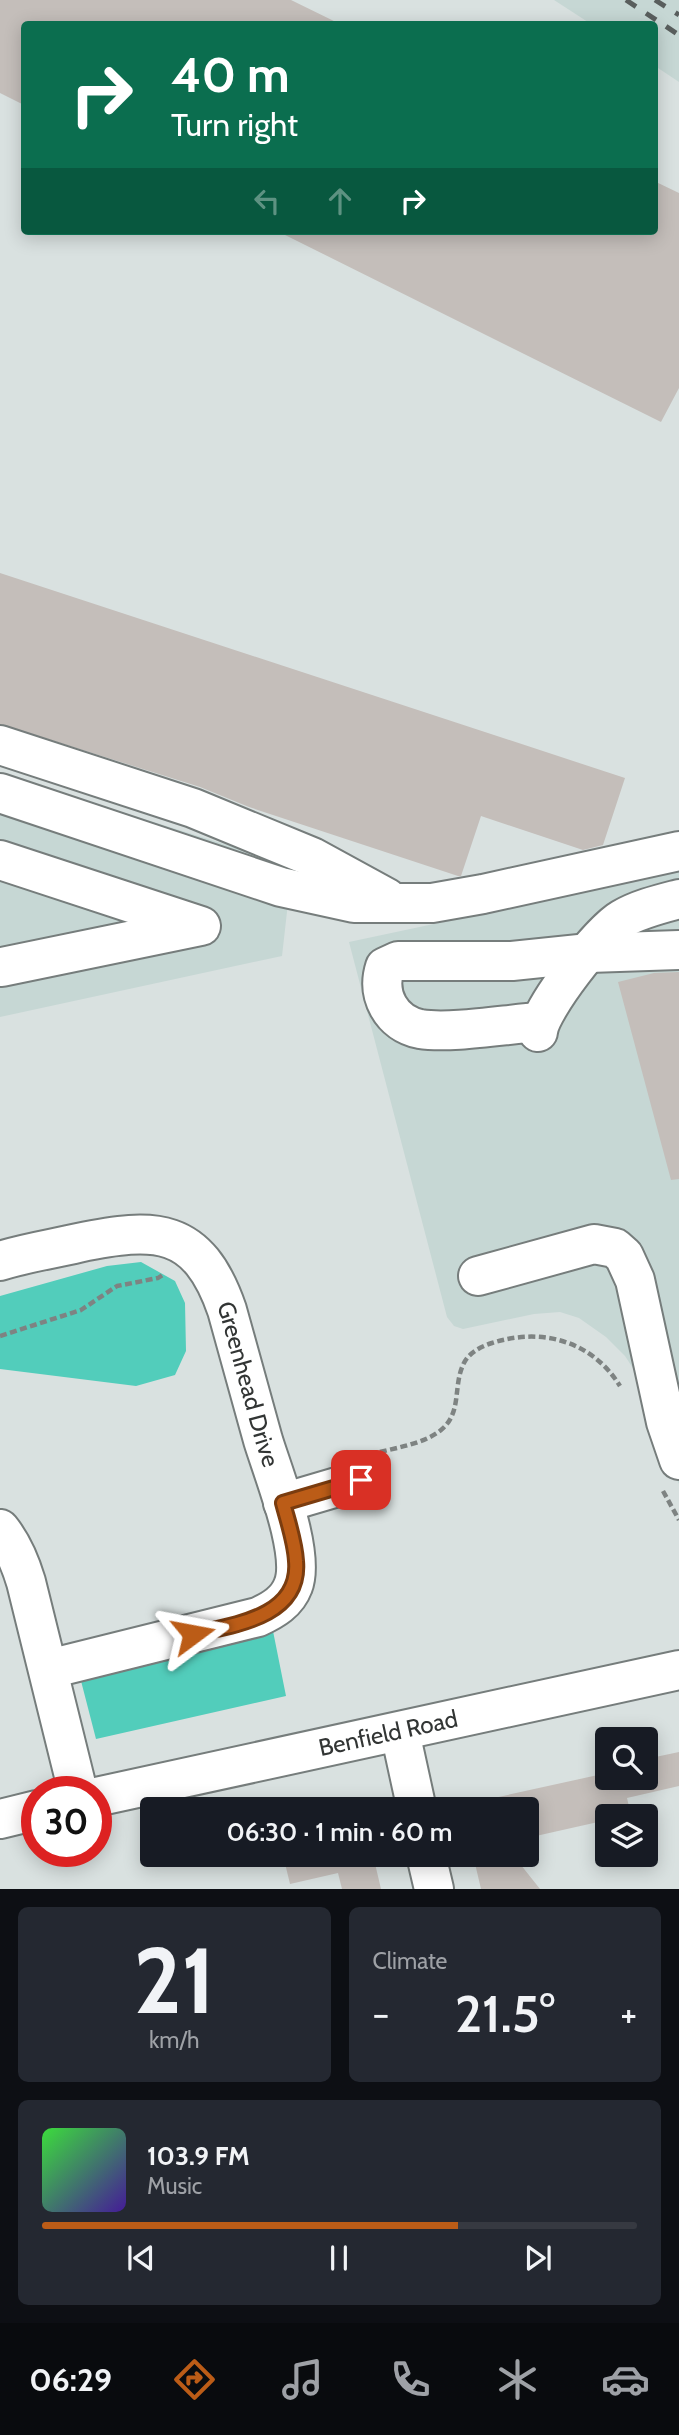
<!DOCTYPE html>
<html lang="en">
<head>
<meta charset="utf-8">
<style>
	:root { --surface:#171b24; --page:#242831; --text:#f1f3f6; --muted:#9ea1a6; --line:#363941; --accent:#bb5c17 }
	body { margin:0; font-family:Cabin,sans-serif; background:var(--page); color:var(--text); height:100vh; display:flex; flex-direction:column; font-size:26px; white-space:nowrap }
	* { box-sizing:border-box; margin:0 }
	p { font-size:23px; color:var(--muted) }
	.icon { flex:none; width:38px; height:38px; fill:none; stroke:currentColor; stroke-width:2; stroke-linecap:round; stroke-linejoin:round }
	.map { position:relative; height:1889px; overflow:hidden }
	.panel { display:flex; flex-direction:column; gap:18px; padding:18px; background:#0d0f14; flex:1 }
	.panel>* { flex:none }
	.banner { position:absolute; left:21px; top:21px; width:637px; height:214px; border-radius:7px; box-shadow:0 4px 18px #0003; background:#0b6e4f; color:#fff; overflow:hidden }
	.fabs { position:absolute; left:595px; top:1727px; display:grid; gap:14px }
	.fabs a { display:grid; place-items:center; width:63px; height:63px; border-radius:7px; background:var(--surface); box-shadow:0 4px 18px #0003; font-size:35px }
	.speed { position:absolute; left:21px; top:1776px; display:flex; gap:14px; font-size:35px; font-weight:700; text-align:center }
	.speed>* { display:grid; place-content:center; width:91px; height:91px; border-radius:50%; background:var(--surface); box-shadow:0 4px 18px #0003; line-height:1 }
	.speed .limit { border:10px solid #d22; background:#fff; color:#111 }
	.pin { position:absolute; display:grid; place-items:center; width:60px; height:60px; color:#fff; margin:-30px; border-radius:14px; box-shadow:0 4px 10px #0006 }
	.me { position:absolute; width:77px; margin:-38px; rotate:77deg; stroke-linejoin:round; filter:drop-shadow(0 0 5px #0008) }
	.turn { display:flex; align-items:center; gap:24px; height:147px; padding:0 35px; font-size:32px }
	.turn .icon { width:91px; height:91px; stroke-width:2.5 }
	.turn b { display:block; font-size:49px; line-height:60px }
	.lanes { display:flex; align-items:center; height:66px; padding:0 35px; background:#0003; justify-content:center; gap:35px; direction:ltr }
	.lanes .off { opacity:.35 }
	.big { font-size:52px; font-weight:600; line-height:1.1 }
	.panel .widget { flex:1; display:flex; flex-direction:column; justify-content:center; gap:10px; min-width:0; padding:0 24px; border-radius:10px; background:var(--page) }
	.panel .dial { align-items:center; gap:0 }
	.dial b { font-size:91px; line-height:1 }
	.song { display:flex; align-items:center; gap:21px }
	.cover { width:84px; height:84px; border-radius:10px; background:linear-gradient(135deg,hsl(120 70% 55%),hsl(260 70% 35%)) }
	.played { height:7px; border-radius:4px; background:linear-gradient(90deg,var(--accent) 70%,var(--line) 70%) }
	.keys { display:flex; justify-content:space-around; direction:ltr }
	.heat { display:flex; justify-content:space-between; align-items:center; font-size:38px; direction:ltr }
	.panel .tiles { flex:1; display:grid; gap:18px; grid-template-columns:1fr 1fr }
	.widget:last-child { grid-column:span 2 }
	.trip { position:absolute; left:140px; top:1797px; width:399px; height:70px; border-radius:7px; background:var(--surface); box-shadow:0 4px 18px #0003; font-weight:600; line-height:70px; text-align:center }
	.menu { display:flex; height:112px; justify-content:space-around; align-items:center; background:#090b0e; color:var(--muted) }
	.menu .icon { width:49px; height:49px }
	.menu .on { color:var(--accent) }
	.menu b { font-size:32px; color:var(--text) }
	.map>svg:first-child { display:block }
</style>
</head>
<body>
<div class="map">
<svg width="679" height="1889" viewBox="0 0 679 1889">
	<rect width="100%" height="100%" fill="#d9e1e0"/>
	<path fill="#c6d7d4" d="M554,0H679V82L655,66L654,24H591Z
		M0,774L298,867L288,903L282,956L0,1017Z
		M679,872V1484L661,1445L638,1376L625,1356L606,1337L579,1318L560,1312L534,1314L463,1329L454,1326L447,1317L349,942Z"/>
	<path fill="#52cdbb" d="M141,1262L175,1281L185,1303L186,1351L175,1375L136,1386L0,1369V1296L107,1266Z
		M273,1631L286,1696L96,1739L80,1677Z"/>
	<path fill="#c4beba" d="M0,0H291L340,24H24V105L0,93Z
		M654,181L679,193V388L661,422L277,231H654Z
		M0,573L625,778L603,845L583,850L481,816L461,876H458L249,807L200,787L0,724Z
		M679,972V1179L671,1180L618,982L654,973Z
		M679,1752V1786L627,1798L631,1815L607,1816V1820L527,1838V1810H463L462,1805L607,1773V1778H646V1759Z
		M283,1855H373L381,1889H342L338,1873L290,1884Z
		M473,1855H513L540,1889H481Z"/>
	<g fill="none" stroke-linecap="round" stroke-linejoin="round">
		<defs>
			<g id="minor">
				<path d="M0,745L193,808L312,857L387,898"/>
				<path d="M0,793L281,887L354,903H432L483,894L679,851"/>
				<path d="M0,860L201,926L2,967"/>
				<path d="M539,1022C507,1024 451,1034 420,1029C391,1023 376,995 385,967L398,961H512L589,953L679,950"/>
				<path d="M538,1032C540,1008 601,931 622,919C639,909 660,904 679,899"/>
				<path id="s1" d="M0,1261C25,1253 52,1249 78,1243C155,1227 198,1226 227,1310C239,1353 251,1396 263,1440C273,1473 306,1554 293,1586C287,1602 273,1610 258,1617L49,1669"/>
				<path d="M478,1276L594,1244L615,1248L624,1256L635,1280L666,1422L679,1460"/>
				<path d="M283,1503L361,1480"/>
				<path d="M0,1529C13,1545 20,1562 26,1582L78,1792"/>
				<path d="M400,1732L417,1810"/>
				<path id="s2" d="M96,1797L679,1670"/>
				<path d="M0,1819L37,1810"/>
				<path d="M426,1855L434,1889"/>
			</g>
		</defs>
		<use href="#minor" stroke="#767d7c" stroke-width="42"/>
		<path stroke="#7e8382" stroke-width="4.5" stroke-dasharray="7 3.5" stroke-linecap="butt" d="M0,1336L81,1310L117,1286L158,1278L164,1274
			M380,1452C400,1447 425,1443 441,1430C462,1413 453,1387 463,1365C468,1353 480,1347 492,1343C542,1327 592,1341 620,1386
			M663,1491L679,1520"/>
		<use href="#minor" stroke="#fff" stroke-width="38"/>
		<path stroke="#595e5d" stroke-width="5" stroke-dasharray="12 12" stroke-linecap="butt" d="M626,0L679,35
			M655,0L679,15"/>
	</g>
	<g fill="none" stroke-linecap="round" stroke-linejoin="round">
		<defs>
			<path id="route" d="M193,1634C234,1625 301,1617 296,1561C295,1542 288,1522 283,1503L361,1480"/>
		</defs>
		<use href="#route" stroke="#7a3c0f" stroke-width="18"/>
		<use href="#route" stroke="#bb5c17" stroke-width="12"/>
	</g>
	<g text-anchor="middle" stroke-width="6" stroke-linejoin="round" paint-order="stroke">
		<g font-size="24" fill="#323534" stroke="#d9e1e0">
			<text dy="8" stroke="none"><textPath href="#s1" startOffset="345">Greenhead Drive</textPath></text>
			<text dy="8" stroke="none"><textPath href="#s2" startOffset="299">Benfield Road</textPath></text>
		</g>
	</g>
</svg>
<div class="fabs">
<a><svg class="icon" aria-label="search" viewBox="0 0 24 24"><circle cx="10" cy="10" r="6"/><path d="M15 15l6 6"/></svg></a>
<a><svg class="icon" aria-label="layers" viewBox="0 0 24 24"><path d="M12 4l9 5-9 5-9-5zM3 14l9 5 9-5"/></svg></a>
</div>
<div class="speed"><div class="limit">30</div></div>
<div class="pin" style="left:361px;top:1480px;background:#d93025"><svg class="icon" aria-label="arrive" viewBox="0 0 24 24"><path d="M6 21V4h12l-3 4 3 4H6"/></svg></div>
<svg class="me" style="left:193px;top:1634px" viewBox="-20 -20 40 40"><path d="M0-17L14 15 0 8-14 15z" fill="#bb5c17" stroke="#fff" stroke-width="4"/></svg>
<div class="trip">06:30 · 1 min · 60 m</div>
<div class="banner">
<div class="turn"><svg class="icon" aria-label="right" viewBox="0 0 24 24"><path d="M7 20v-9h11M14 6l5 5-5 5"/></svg><div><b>40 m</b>Turn right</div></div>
<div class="lanes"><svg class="icon off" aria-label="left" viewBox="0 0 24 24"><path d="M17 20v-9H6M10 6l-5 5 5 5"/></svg><svg class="icon off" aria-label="ahead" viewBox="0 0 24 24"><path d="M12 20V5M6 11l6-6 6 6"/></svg><svg class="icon" aria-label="right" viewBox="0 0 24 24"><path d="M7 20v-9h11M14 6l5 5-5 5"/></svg></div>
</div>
</div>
<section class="panel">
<div class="tiles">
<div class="widget dial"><b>21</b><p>km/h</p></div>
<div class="widget"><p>Climate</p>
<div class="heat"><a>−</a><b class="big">21.5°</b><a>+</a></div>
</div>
<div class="widget">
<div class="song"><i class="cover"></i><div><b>103.9 FM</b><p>Music</p></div></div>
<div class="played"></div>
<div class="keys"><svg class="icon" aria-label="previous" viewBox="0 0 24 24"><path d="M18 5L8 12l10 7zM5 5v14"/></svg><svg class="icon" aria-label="pause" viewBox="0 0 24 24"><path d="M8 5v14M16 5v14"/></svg><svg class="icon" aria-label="next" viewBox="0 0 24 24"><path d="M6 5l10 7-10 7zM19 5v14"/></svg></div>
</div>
</div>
</section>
<nav class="menu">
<b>06:29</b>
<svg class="icon on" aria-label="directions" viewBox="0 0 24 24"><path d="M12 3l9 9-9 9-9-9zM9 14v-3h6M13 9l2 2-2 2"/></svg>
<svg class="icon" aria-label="music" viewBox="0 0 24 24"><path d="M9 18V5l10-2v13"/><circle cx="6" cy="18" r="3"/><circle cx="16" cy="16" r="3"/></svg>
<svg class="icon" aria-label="phone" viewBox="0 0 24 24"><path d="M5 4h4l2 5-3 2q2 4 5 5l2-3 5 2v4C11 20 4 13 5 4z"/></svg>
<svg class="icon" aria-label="climate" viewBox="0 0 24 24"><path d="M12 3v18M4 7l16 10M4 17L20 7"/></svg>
<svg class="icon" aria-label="car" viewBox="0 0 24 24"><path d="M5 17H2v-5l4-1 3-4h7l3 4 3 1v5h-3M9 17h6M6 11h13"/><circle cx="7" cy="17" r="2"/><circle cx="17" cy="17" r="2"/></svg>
</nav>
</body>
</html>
